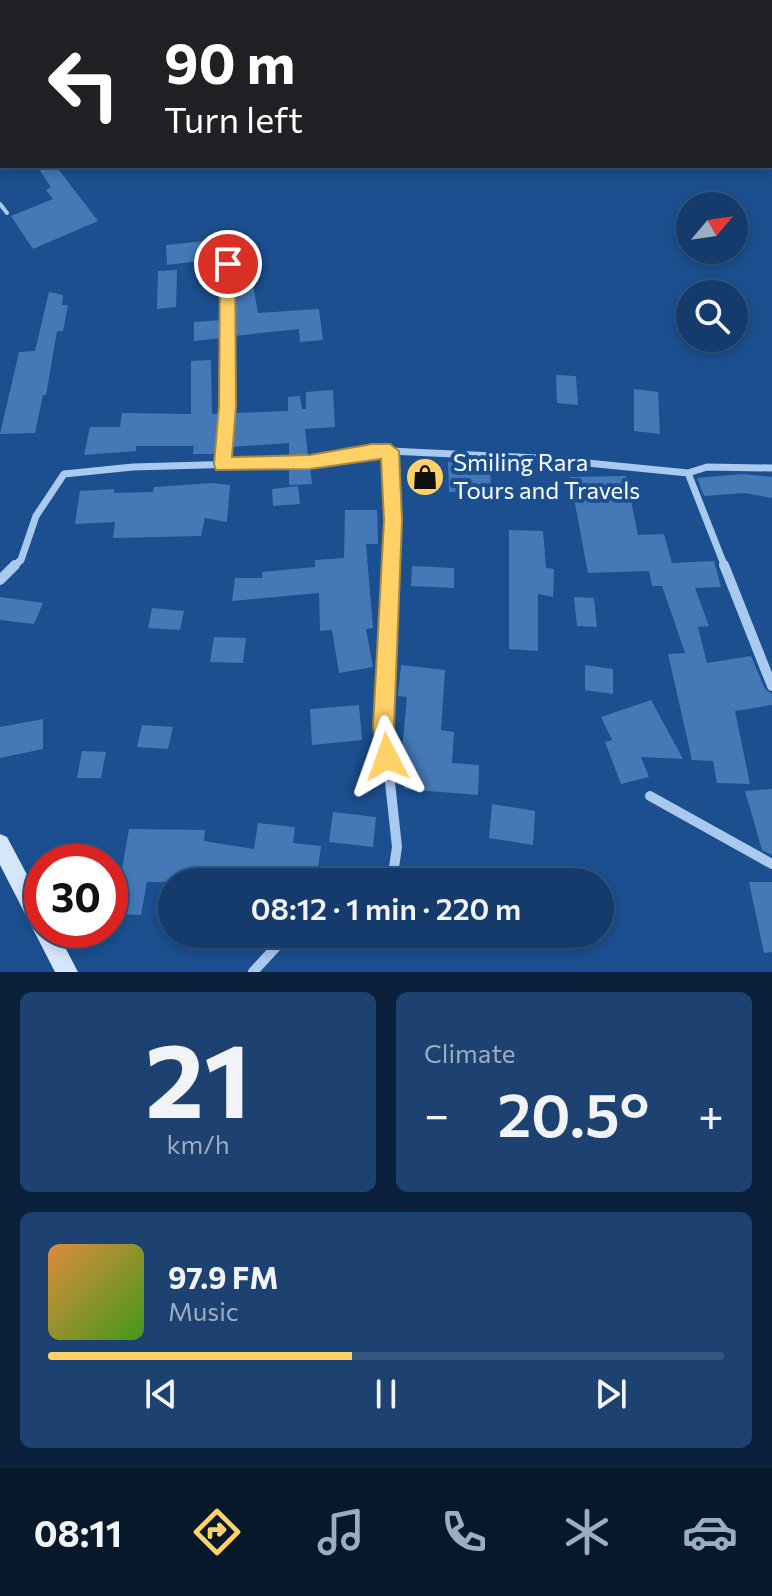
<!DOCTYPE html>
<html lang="en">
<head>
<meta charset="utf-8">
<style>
	:root { --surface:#143b6b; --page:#1d4271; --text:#f1f3f6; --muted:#9dadc1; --line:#33557e; --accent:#ffd166 }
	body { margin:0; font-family:Commissioner,sans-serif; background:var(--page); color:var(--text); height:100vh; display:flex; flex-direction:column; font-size:30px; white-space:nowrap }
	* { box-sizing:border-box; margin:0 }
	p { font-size:26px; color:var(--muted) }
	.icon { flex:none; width:44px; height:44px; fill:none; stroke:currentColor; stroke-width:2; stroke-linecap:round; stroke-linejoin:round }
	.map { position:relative; height:972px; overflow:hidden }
	.drawer { display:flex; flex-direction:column; gap:20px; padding:20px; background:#0b203b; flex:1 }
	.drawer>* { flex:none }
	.hud { position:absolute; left:0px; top:0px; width:772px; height:168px; box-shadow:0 4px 12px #0003,0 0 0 2px var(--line); background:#202124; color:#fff; overflow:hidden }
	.needle { width:52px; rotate:61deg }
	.buttons { position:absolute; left:676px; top:192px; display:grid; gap:16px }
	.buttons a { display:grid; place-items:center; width:72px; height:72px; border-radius:50%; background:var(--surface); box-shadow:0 4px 12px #0003,0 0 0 2px var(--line); font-size:40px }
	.speed { position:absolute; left:24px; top:844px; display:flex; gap:16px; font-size:40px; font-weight:700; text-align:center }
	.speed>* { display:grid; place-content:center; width:104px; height:104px; border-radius:50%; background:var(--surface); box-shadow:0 4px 12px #0003,0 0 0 2px var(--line); line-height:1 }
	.speed .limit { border:12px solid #d22; background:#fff; color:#111 }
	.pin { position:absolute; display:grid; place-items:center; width:68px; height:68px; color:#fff; margin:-34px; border:4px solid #fff; border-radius:50%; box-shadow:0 2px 8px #0007 }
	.me { position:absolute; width:88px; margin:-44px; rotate:356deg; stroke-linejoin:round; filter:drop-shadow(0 0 6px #0008) }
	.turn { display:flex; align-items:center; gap:28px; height:168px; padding:0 32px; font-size:36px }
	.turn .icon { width:104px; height:104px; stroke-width:2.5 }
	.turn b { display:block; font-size:56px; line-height:68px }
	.big { font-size:60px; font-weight:600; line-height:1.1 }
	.drawer .card { flex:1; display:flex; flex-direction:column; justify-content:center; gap:12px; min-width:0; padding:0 28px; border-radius:12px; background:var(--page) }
	.drawer .dial { align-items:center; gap:0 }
	.dial b { font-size:104px; line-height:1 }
	.song { display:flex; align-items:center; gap:24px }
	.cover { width:96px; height:96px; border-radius:12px; background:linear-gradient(135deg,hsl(30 70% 55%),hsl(100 70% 35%)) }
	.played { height:8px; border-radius:4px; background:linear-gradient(90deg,var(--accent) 45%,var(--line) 45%) }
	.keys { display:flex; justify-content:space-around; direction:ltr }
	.heat { display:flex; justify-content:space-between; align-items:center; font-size:44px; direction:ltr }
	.drawer .tiles { flex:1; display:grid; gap:20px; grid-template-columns:1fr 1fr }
	.card:last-child { grid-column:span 2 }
	.trip { position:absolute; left:158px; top:868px; width:456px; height:80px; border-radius:40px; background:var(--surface); box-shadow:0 4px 12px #0003,0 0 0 2px var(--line); font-weight:600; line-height:80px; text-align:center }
	.menu { display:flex; height:128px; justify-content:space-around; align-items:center; background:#08182b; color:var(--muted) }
	.menu .icon { width:56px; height:56px }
	.menu .current { color:var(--accent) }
	.menu b { font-size:36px; color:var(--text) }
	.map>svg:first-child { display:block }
</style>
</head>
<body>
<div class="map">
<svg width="772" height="972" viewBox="0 0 772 972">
	<rect width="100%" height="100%" fill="#1b4f8f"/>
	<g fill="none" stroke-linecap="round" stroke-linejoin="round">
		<path fill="#8da7c7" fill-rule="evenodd" d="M295,0H400L293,2Z"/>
	</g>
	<path fill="#4478b7" d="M37,166H56L98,221L33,249L11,216L53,199L46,190L51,187Z
		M215,240L217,259L167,265L166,245Z
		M177,270L176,307L157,309L158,271Z
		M253,285L258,313L319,309L323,340L300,342L299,329L234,336V288Z
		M49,292L63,295L62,305H68L63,331H57L46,395H43L35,433L0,434L19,352L35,351Z
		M221,320V338L194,341V322Z
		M211,360L212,414H221L215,454H193L194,446H136V451L84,455L90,427H120L122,413L191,414V361Z
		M556,375L576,376L578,405L557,403Z
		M634,389L658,392L660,434L634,431Z
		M333,390L335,427L305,429L308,456H289V443L231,447L234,413L288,411V397L300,396L302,409H306V392Z
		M448,462L490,463L491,494L449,492Z
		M310,468L312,484L289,485V469Z
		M742,474L772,477V498L744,493L704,496L697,478Z
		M626,476L638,535L664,534L672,563L714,561L721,587L695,588L709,626L698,627L707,663L751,656L765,689L772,694V705L735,711L750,784L717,783L713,761L692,760L668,654L685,653L662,586H652L649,571L588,573L570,477Z
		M213,483L230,485L227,522L205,518L201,536L113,538L115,522L75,524L80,491L114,489V493L153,492L154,487Z
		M298,486L300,504L273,506L272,489Z
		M345,510H377L378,544H366L373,628L366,629L373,667L339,673L332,630L320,631L319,593L232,601L235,578H262V572L315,567V560L344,558Z
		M509,530L543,531L546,568L554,569L553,597L538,594V651L509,649Z
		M412,566L454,568V588L411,586Z
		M0,597L43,603L34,624L0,620Z
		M574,597L594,598L597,627L577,626Z
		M152,608L184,611L180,630L148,628Z
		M214,637L246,638L243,663L210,662Z
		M401,665L445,670L441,730L454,732L452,763L479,765L478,795L404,789L406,751H402L407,697L398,696Z
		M585,665L613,669V694L585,690Z
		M651,700L683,759L641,757L649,777L621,784L605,742L612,740L601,717Z
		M359,705L362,740L312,745L310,709Z
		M43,719V749L0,758V727Z
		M142,725L173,727L168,749L137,747Z
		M82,751L106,752L101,778H77Z
		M772,789V855L762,850L745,791Z
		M492,804L535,811L533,845L489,838Z
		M333,812L376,817L373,847L329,842Z
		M258,823L295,827L293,843L321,846L316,882L288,879V882H147L141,915L114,914L129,829L205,830L204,841L254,849Z
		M749,882H772V952L764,953Z"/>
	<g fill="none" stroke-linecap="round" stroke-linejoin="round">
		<path stroke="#a9c9ee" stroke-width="4" d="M21,2L26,0
			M535,2L540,0
			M0,204L7,213"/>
		<path stroke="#a9c9ee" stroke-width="6" d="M227,245V250"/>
		<path stroke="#a9c9ee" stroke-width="7" d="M390,451L393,520L391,567
			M223,464L228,406L227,248
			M688,473L725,567
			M13,567L21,560L36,516L64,474L133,467L310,462L390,451L537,458L688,473L707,467L772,468"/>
		<path stroke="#a9c9ee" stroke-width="10" d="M724,565L772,686
			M0,580L15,565
			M650,796L772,864
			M377,882L393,874L397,847L384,727L391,565
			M253,972L288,934"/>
		<path fill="#d6e6fa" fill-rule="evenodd" d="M0,834L7,837L42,903V930H56L78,972H55L0,865Z"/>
	</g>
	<path fill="#ffd166" stroke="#a68842" stroke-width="2" d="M228,259L235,264L236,406L232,457L310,455L372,444H390L399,451L402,520L394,727L398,757L395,765L387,768L379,765L373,727L384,520L381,459L310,469L216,470L214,464L219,406L220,264Z"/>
	<defs>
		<symbol id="shop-disc" viewBox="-11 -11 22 22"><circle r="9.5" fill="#ffd166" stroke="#1b4f8f"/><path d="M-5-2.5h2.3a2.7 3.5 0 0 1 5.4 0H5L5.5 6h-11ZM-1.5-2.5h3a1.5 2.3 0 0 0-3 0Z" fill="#111"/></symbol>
	</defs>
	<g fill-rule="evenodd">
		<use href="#shop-disc" x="403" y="455" width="44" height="44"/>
	</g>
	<g text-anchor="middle" stroke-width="8" stroke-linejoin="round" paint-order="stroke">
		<g font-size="24" fill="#fff" stroke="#1b4f8f" text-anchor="start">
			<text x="453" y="471">Smiling Rara<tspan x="453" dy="28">Tours and Travels</tspan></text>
		</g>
	</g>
</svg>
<div class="buttons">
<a><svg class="needle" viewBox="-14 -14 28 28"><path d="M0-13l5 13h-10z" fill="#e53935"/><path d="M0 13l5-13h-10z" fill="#9dadc1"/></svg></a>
<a><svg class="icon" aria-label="search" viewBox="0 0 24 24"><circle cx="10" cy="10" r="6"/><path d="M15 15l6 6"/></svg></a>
</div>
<div class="speed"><div class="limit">30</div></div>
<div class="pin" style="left:228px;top:264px;background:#d93025"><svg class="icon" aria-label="arrive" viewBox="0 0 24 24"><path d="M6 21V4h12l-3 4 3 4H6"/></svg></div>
<svg class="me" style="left:387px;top:757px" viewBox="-20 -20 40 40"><path d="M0-17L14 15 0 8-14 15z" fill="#ffd166" stroke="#fff" stroke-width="4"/></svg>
<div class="trip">08:12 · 1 min · 220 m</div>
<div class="hud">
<div class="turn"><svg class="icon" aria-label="left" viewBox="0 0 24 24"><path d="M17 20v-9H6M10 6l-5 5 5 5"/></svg><div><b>90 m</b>Turn left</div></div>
</div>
</div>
<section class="drawer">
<div class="tiles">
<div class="card dial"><b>21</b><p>km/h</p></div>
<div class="card"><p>Climate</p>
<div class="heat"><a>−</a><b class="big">20.5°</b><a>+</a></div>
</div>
<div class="card">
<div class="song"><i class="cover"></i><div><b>97.9 FM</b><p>Music</p></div></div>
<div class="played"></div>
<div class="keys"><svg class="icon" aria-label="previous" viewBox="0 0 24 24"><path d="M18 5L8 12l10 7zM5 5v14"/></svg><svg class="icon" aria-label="pause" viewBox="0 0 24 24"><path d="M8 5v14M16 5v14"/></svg><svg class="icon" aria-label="next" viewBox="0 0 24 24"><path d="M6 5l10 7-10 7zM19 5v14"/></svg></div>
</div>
</div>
</section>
<nav class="menu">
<b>08:11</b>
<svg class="icon current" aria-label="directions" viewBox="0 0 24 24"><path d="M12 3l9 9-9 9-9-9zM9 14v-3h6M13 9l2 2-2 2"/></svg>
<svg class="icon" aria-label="music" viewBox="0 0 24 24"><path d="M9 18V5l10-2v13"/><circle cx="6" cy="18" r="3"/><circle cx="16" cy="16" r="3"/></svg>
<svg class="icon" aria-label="phone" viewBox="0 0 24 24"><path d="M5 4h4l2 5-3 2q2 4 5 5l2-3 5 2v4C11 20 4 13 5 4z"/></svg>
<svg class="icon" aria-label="climate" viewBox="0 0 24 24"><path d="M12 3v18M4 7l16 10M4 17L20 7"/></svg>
<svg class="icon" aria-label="car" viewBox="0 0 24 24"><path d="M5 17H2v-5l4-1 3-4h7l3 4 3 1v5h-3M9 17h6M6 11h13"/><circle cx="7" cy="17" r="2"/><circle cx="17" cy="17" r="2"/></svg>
</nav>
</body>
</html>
